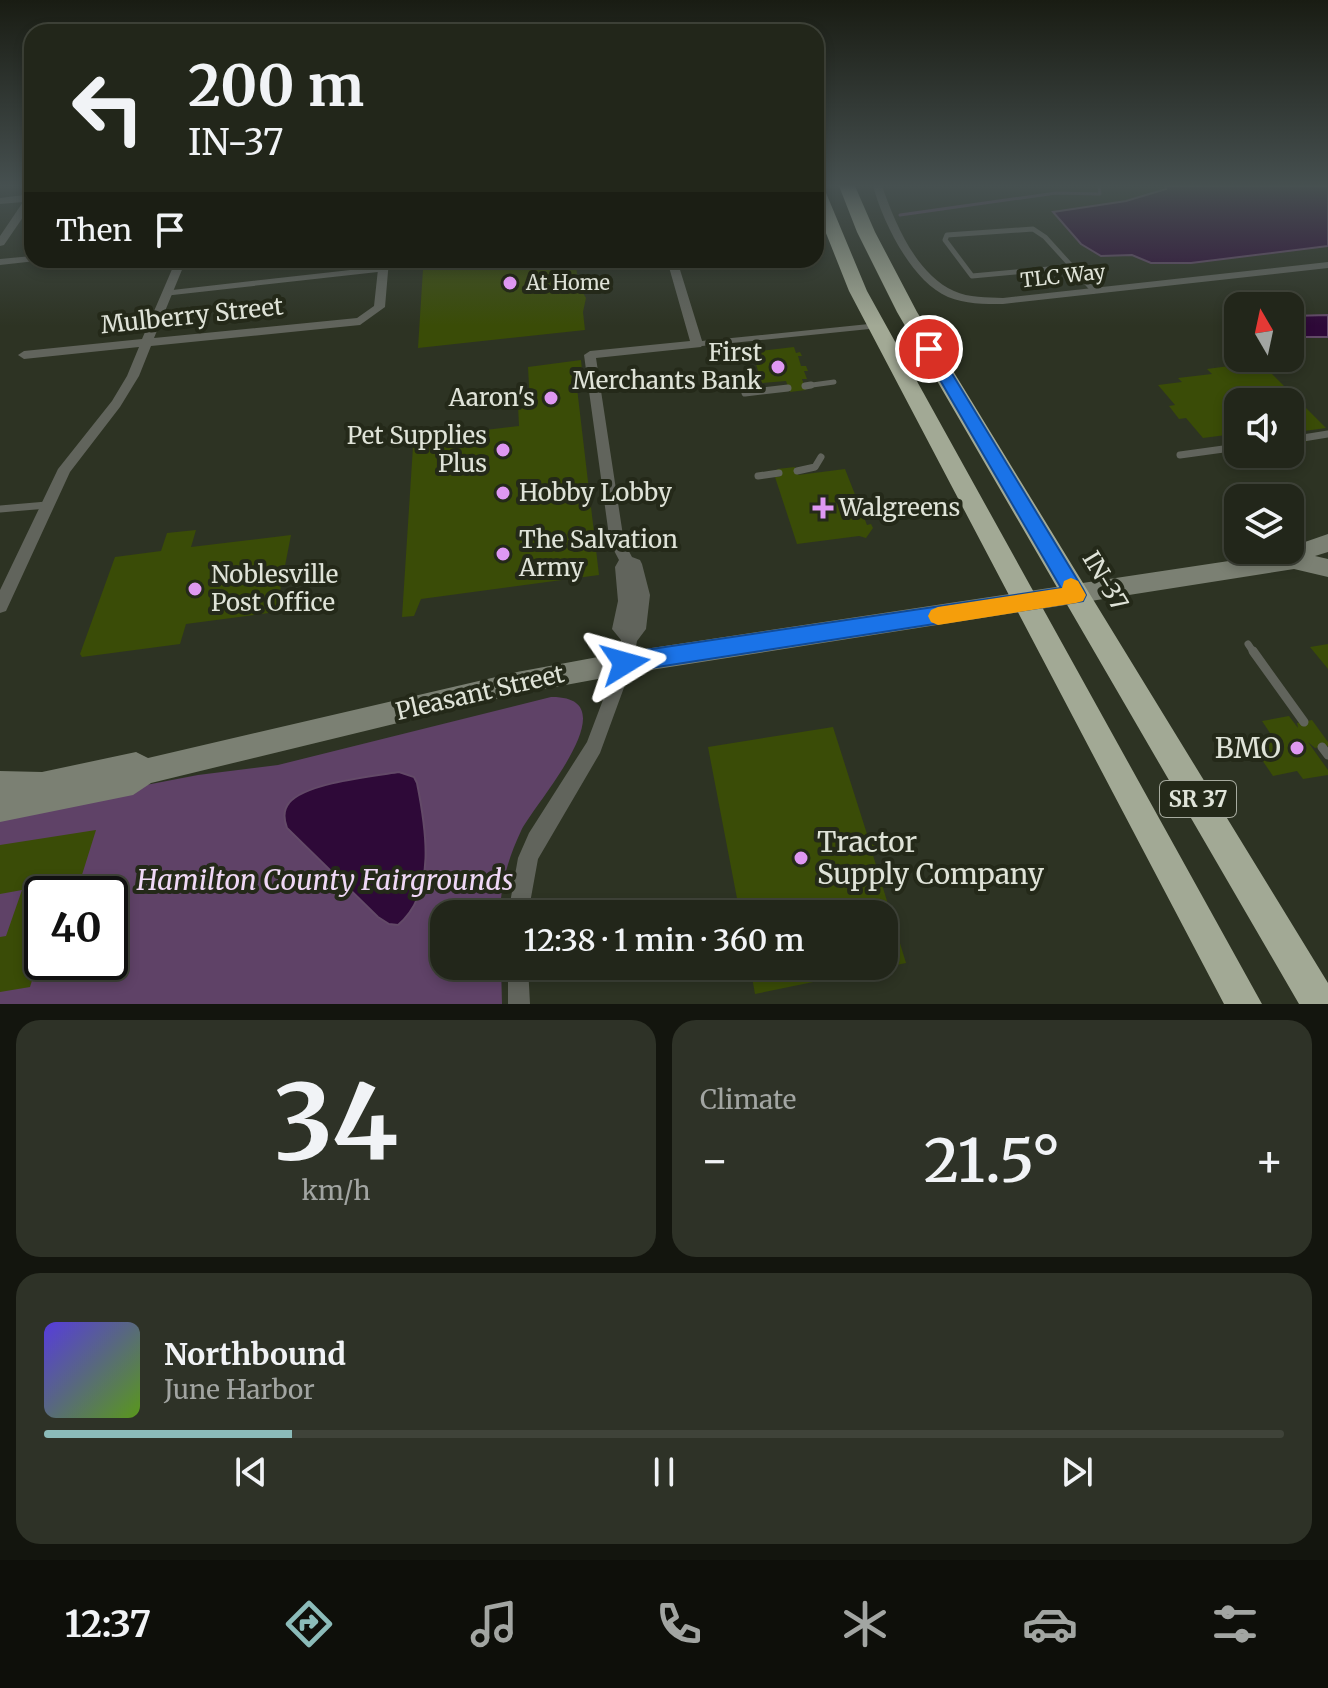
<!DOCTYPE html>
<html lang="en">
<head>
<meta charset="utf-8">
<style>
	:root { --surface:#22261a; --page:#2e3227; --text:#f1f3f6; --muted:#a2a5a2; --line:#3f4339; --accent:#8bbbb9 }
	body { margin:0; font-family:Merriweather,serif; background:var(--page); color:var(--text); height:100vh; display:flex; flex-direction:column; font-size:30px; white-space:nowrap }
	* { box-sizing:border-box; margin:0 }
	p { font-size:26px; color:var(--muted) }
	.icon { flex:none; width:44px; height:44px; fill:none; stroke:currentColor; stroke-width:2; stroke-linecap:round; stroke-linejoin:round }
	.map { position:relative; height:1004px; overflow:hidden }
	.panel { display:flex; flex-direction:column; gap:16px; padding:16px; background:#13150e; flex:1 }
	.panel>* { flex:none }
	.hud { position:absolute; left:24px; top:24px; width:800px; height:244px; border-radius:24px; box-shadow:0 4px 12px #0003,0 0 0 2px var(--line); background:#22261a; color:var(--text); overflow:hidden }
	.needle { width:52px; rotate:351deg }
	.buttons { position:absolute; left:1224px; top:292px; display:grid; gap:16px }
	.buttons a { display:grid; place-items:center; width:80px; height:80px; border-radius:16px; background:var(--surface); box-shadow:0 4px 12px #0003,0 0 0 2px var(--line); font-size:40px }
	.speed { position:absolute; left:24px; top:876px; display:flex; gap:16px; font-size:40px; font-weight:700; text-align:center }
	.speed>* { display:grid; place-content:center; width:104px; height:104px; border-radius:50%; background:var(--surface); box-shadow:0 4px 12px #0003,0 0 0 2px var(--line); line-height:1 }
	.speed .limit { border:4px solid #111; border-radius:12px; background:#fff; color:#111 }
	.pin { position:absolute; display:grid; place-items:center; width:68px; height:68px; color:#fff; margin:-34px; border:4px solid #fff; border-radius:50%; box-shadow:0 2px 8px #0007 }
	.me { position:absolute; width:88px; margin:-44px; rotate:82deg; stroke-linejoin:round; filter:drop-shadow(0 0 6px #0008) }
	.turn { display:flex; align-items:center; gap:28px; height:168px; padding:0 32px; font-size:36px }
	.turn .icon { width:104px; height:104px; stroke-width:2.5 }
	.turn b { display:block; font-size:56px; line-height:68px }
	.then { display:flex; align-items:center; height:76px; padding:0 32px; background:#0003; gap:16px; font-size:30px }
	.big { font-size:60px; font-weight:600; line-height:1.1 }
	.panel .tile { flex:1; display:flex; flex-direction:column; justify-content:center; gap:12px; min-width:0; padding:0 28px; border-radius:24px; background:var(--page) }
	.panel .dial { align-items:center; gap:0 }
	.dial b { font-size:104px; line-height:1 }
	.song { display:flex; align-items:center; gap:24px }
	.cover { width:96px; height:96px; border-radius:12px; background:linear-gradient(135deg,hsl(250 70% 55%),hsl(90 70% 35%)) }
	.played { height:8px; border-radius:4px; background:linear-gradient(90deg,var(--accent) 20%,var(--line) 20%) }
	.keys { display:flex; justify-content:space-around; direction:ltr }
	.heat { display:flex; justify-content:space-between; align-items:center; font-size:44px; direction:ltr }
	.panel .tiles { flex:1; display:grid; gap:16px; grid-template-columns:1fr 1fr }
	.tile:last-child { grid-column:span 2 }
	.trip { position:absolute; left:430px; top:900px; width:468px; height:80px; border-radius:24px; background:var(--surface); box-shadow:0 4px 12px #0003,0 0 0 2px var(--line); font-weight:600; line-height:80px; text-align:center }
	.tabs { display:flex; height:128px; justify-content:space-around; align-items:center; background:#0e0f0a; color:var(--muted) }
	.tabs .icon { width:56px; height:56px }
	.tabs .current { color:var(--accent) }
	.tabs b { font-size:36px; color:var(--text) }
	.map>svg:first-child { display:block }
</style>
</head>
<body>
<div class="map">
<svg width="1328" height="1004" viewBox="0 0 1328 1004">
	<rect width="100%" height="100%" fill="#2d3323"/>
	<path fill="#5f4267" fill-rule="evenodd" d="M551,697C633,696 533,805 521,831C508,859 501,883 500,914H444V966H501L502,1004H0V813L198,775L278,765ZM42,894H110V962H42Z"/>
	<path fill="#2e0938" stroke="#634a68" stroke-width="2" d="M1166,186H1328V246L1191,263H1151L1132,255L1101,256L1081,244L1053,212L1126,201L1166,189Z
		M1328,315V337H1290V316Z
		M399,772L414,777L417,783C426,828 437,892 398,925L389,924L378,917L287,828C284,820 283,810 289,803C305,783 373,776 399,772Z"/>
	<g fill="none" stroke-linecap="round" stroke-linejoin="round">
		<path stroke="#634a68" stroke-width="3" d="M900,215L1056,193L1100,194L1099,186"/>
	</g>
	<path fill="#3a4c07" d="M440,260H575L579,286L586,298L583,312L585,330L418,348L423,269L440,268Z
		M794,347L796,353L800,352L802,356H798L801,366H806L808,371H804L807,379H802L806,390L790,392L786,381L762,383L752,352Z
		M581,360L582,370L575,371L599,575L421,599L414,616L402,617L414,431L422,428L428,437L519,426L518,405L530,404L528,367Z
		M1260,362L1326,428L1297,432L1307,442L1290,444V402H1238V438L1234,434L1203,438L1186,418L1179,419L1169,406L1175,405L1158,385L1182,382L1178,378L1212,374L1207,369Z
		M795,467L798,475L845,469L867,525L871,524L873,528L866,538L859,536L797,544L775,477H780L777,469Z
		M196,530L191,547L291,535L276,612L186,624L180,644L82,657L80,654L115,557L161,551L167,533Z
		M1328,644V669L1310,647Z
		M1289,716L1298,728L1297,723L1312,720L1328,742V746L1315,748L1308,742L1328,770V775L1303,779L1297,771L1273,776L1249,741L1272,736L1262,721Z
		M833,727L867,834L873,833L879,851L872,852L906,963L755,994L750,966H884V914H740L708,747Z
		M96,830L81,878L35,886L31,896L42,894V948L30,987L0,992V937L6,936L22,890L0,894V845Z"/>
	<g fill="none" stroke-linecap="round" stroke-linejoin="round">
		<path stroke="#61645c" stroke-width="5" d="M1071,267L972,276L945,240L947,235L1033,229L1045,237L1094,291
			M168,293L382,269
			M697,344L874,326
			M805,386L834,382"/>
		<path stroke="#61645c" stroke-width="7" d="M805,386L811,385
			M745,393L788,388
			M1303,438L1328,434
			M1180,455L1238,447
			M797,471L815,467L821,457
			M758,476L779,473
			M0,509L47,505
			M1248,644L1254,653"/>
		<path stroke="#61645c" stroke-width="9" d="M1253,651L1304,722
			M1322,747L1328,755"/>
		<path fill="#61645c" fill-rule="evenodd" d="M873,186H882C895,223 916,274 954,291C969,298 987,297 1003,298L1328,262V268L1003,304C984,304 965,304 948,297C911,281 883,222 873,186Z
			M32,194V204L4,245L0,246V236L23,202L0,204V198Z
			M32,256V260L36,261L0,265V259Z
			M176,260H186L154,338L357,318L374,306L379,260H389L385,307L360,325L151,346L139,376L120,407L70,472L6,611L0,613V590L58,469L112,401L127,376L139,347L24,359L18,355L24,351L142,339Z
			M667,260H677L703,344L701,347L596,358L624,542L632,557L640,560L642,564L650,595L646,629L637,641L633,663L600,753L538,859L528,914H508L518,858L529,833L587,742L617,663L621,640L612,629L618,601L615,567L619,560L610,543L584,355L590,351L690,341Z
			M508,966H528L530,1004H508Z"/>
		<path fill="#7b8073" fill-rule="evenodd" d="M1328,534V552L1315,556L1328,559V577L1294,569L625,674L517,694L151,783L133,795L0,822V771L42,772L136,752L148,758L517,672L625,652L1289,552L1302,543Z"/>
		<path fill="#a2a995" fill-rule="evenodd" d="M816,186L824,188L867,291L1262,1004H1224L849,291L816,208Z
			M839,186H855L875,232L917,312L1328,983V1004H1299L897,312L857,232Z"/>
	</g>
	<linearGradient id="sky" x2="0" y2="1"><stop stop-color="#191c13"/><stop offset="0.57" stop-color="#465050"/><stop offset="1" stop-color="#465050" stop-opacity="0"/></linearGradient>
	<rect width="1328" height="326" fill="url(#sky)"/>
	<path fill="#1a73e8" stroke="#114b97" stroke-width="2" d="M929,344L937,349L1083,589L1086,595L1083,601L625,672L618,670L615,663L618,656L625,653L1061,588L922,349Z"/>
	<path fill="#f59e0b" d="M1071,578L1078,581L1086,595L1083,601L1076,603L938,625L931,622L928,616L931,610L938,607L1062,588L1064,581Z"/>
	<g fill="#df98f2" stroke="#242919" stroke-width="3">
		<circle cx="510" cy="283" r="8"/>
		<circle cx="778" cy="367" r="8"/>
		<circle cx="551" cy="398" r="8"/>
		<circle cx="503" cy="450" r="8"/>
		<circle cx="503" cy="493" r="8"/>
		<path d="M819 496h8v8h8v8h-8v8h-8v-8h-8v-8h8z"/>
		<circle cx="503" cy="554" r="8"/>
		<circle cx="195" cy="589" r="8"/>
		<circle cx="1297" cy="748" r="8"/>
		<circle cx="801" cy="858" r="8"/>
	</g>
	<g text-anchor="middle" stroke-width="8" stroke-linejoin="round" paint-order="stroke">
		<g font-size="20" fill="#dfe3d8" stroke="#242919">
			<text transform="translate(1063 276) rotate(-6)" y="7">TLC Way</text>
		</g>
		<g font-size="20" fill="#dfe3d8" stroke="#242919" text-anchor="start">
			<text x="526" y="290">At Home</text>
		</g>
		<rect fill="#242919" stroke="#a7ab9f" stroke-width="2" x="1160" y="781" width="76" height="36" rx="6"/>
		<g font-size="22" font-weight="bold" fill="#dfe3d8">
			<text x="1198" y="807">SR 37</text>
		</g>
		<g font-size="24" fill="#dfe3d8" stroke="#242919">
			<text transform="translate(192 316) rotate(-6)" y="8">Mulberry Street</text>
			<text transform="translate(1105 581) rotate(59)" y="8">IN-37</text>
			<text transform="translate(480 693) rotate(-13)" y="8">Pleasant Street</text>
		</g>
		<g font-size="24" fill="#dfe3d8" stroke="#242919" text-anchor="start">
			<text x="762" y="361" text-anchor="end">First<tspan x="762" dy="28">Merchants Bank</tspan></text>
			<text x="535" y="406" text-anchor="end">Aaron's</text>
			<text x="487" y="444" text-anchor="end">Pet Supplies<tspan x="487" dy="28">Plus</tspan></text>
			<text x="519" y="501">Hobby Lobby</text>
			<text x="839" y="516">Walgreens</text>
			<text x="519" y="548">The Salvation<tspan x="519" dy="28">Army</tspan></text>
			<text x="211" y="583">Noblesville<tspan x="211" dy="28">Post Office</tspan></text>
		</g>
		<g font-size="28" fill="#dfe3d8" stroke="#242919" text-anchor="end">
			<text x="1281" y="758">BMO</text>
			<text x="817" y="852" text-anchor="start">Tractor<tspan x="817" dy="32">Supply Company</tspan></text>
		</g>
		<g font-size="28" font-style="italic" fill="#f0d8f7" stroke="#242919">
			<text x="325" y="890">Hamilton County Fairgrounds</text>
		</g>
	</g>
</svg>
<div class="buttons">
<a><svg class="needle" viewBox="-14 -14 28 28"><path d="M0-13l5 13h-10z" fill="#e53935"/><path d="M0 13l5-13h-10z" fill="#a2a5a2"/></svg></a>
<a><svg class="icon" aria-label="sound" viewBox="0 0 24 24"><path d="M4 9h4l5-4v14l-5-4H4zM17 9q2 3 0 6"/></svg></a>
<a><svg class="icon" aria-label="layers" viewBox="0 0 24 24"><path d="M12 4l9 5-9 5-9-5zM3 14l9 5 9-5"/></svg></a>
</div>
<div class="speed"><div class="limit">40</div></div>
<div class="pin" style="left:929px;top:349px;background:#d93025"><svg class="icon" aria-label="arrive" viewBox="0 0 24 24"><path d="M6 21V4h12l-3 4 3 4H6"/></svg></div>
<svg class="me" style="left:625px;top:663px" viewBox="-20 -20 40 40"><path d="M0-17L14 15 0 8-14 15z" fill="#1a73e8" stroke="#fff" stroke-width="4"/></svg>
<div class="trip">12:38 · 1 min · 360 m</div>
<div class="hud">
<div class="turn"><svg class="icon" aria-label="left" viewBox="0 0 24 24"><path d="M17 20v-9H6M10 6l-5 5 5 5"/></svg><div><b>200 m</b>IN-37</div></div>
<div class="then">Then<svg class="icon" aria-label="arrive" viewBox="0 0 24 24"><path d="M6 21V4h12l-3 4 3 4H6"/></svg></div>
</div>
</div>
<section class="panel">
<div class="tiles">
<div class="tile dial"><b>34</b><p>km/h</p></div>
<div class="tile"><p>Climate</p>
<div class="heat"><a>−</a><b class="big">21.5°</b><a>+</a></div>
</div>
<div class="tile">
<div class="song"><i class="cover"></i><div><b>Northbound</b><p>June Harbor</p></div></div>
<div class="played"></div>
<div class="keys"><svg class="icon" aria-label="previous" viewBox="0 0 24 24"><path d="M18 5L8 12l10 7zM5 5v14"/></svg><svg class="icon" aria-label="pause" viewBox="0 0 24 24"><path d="M8 5v14M16 5v14"/></svg><svg class="icon" aria-label="next" viewBox="0 0 24 24"><path d="M6 5l10 7-10 7zM19 5v14"/></svg></div>
</div>
</div>
</section>
<nav class="tabs">
<b>12:37</b>
<svg class="icon current" aria-label="directions" viewBox="0 0 24 24"><path d="M12 3l9 9-9 9-9-9zM9 14v-3h6M13 9l2 2-2 2"/></svg>
<svg class="icon" aria-label="music" viewBox="0 0 24 24"><path d="M9 18V5l10-2v13"/><circle cx="6" cy="18" r="3"/><circle cx="16" cy="16" r="3"/></svg>
<svg class="icon" aria-label="phone" viewBox="0 0 24 24"><path d="M5 4h4l2 5-3 2q2 4 5 5l2-3 5 2v4C11 20 4 13 5 4z"/></svg>
<svg class="icon" aria-label="climate" viewBox="0 0 24 24"><path d="M12 3v18M4 7l16 10M4 17L20 7"/></svg>
<svg class="icon" aria-label="car" viewBox="0 0 24 24"><path d="M5 17H2v-5l4-1 3-4h7l3 4 3 1v5h-3M9 17h6M6 11h13"/><circle cx="7" cy="17" r="2"/><circle cx="17" cy="17" r="2"/></svg>
<svg class="icon" aria-label="filters" viewBox="0 0 24 24"><path d="M4 7h16M4 17h16"/><circle cx="9" cy="7" r="2"/><circle cx="15" cy="17" r="2"/></svg>
</nav>
</body>
</html>
